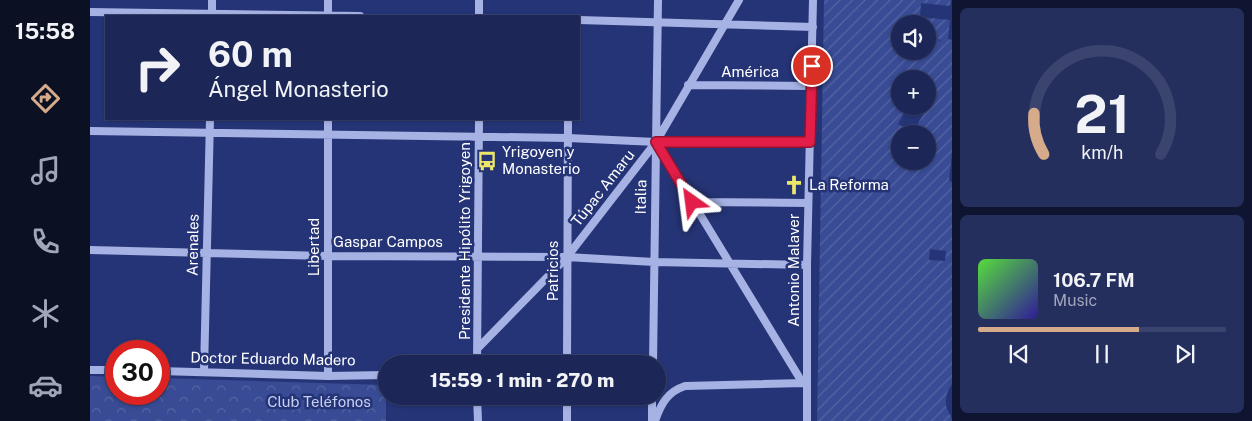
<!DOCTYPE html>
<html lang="en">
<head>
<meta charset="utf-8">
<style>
	:root { --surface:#1c2758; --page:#252f5e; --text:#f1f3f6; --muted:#a0a5ba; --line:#3a446e; --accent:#d6ab8b }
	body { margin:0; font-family:"Public Sans",sans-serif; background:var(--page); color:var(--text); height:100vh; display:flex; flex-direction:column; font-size:19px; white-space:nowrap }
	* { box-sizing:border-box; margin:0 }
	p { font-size:16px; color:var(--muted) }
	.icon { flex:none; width:28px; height:28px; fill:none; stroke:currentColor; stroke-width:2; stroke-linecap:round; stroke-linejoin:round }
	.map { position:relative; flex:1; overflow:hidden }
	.panel { display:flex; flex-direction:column; gap:8px; padding:8px; background:#0f1530; width:300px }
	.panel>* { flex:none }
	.guide { position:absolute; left:15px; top:15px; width:475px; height:105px; border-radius:0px; box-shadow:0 1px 4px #0004,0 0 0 1px var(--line); background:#1c2758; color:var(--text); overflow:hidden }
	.controls { position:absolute; left:801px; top:15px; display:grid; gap:10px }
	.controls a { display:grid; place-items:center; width:45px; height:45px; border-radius:50%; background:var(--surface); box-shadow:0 1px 4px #0004,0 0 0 1px var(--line); font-size:25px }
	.speed { position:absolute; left:15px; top:340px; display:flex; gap:10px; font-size:25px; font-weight:700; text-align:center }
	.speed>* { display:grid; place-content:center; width:65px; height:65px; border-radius:50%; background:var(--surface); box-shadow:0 1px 4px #0004,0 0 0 1px var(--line); line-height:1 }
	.speed .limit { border:8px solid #d22; background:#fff; color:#111 }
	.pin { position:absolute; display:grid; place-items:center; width:42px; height:42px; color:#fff; margin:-21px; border:2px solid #fff; border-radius:50%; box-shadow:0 1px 5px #0007 }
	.me { position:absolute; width:55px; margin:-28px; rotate:329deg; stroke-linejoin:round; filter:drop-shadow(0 0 4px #0008) }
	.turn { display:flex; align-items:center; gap:18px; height:105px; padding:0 20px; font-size:22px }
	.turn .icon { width:65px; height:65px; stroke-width:2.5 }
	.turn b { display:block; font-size:35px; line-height:42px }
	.panel .tile { flex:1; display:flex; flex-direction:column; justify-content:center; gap:8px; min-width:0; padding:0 18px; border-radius:8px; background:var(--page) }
	.panel .dial { align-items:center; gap:0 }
	.dial svg { height:130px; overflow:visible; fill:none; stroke:var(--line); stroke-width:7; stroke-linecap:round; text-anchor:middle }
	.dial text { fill:var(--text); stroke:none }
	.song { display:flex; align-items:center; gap:15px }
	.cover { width:60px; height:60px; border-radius:8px; background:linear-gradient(135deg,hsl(110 70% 55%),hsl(250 70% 35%)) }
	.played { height:5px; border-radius:2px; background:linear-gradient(90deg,var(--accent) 65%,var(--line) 65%) }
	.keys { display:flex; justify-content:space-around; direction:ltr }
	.trip { position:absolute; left:288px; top:355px; width:288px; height:50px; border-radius:25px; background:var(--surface); box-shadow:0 1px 4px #0004,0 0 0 1px var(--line); font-weight:800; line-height:50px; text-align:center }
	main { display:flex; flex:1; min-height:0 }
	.tabs { display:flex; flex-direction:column; width:90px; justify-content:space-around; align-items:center; background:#0b1023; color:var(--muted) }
	.tabs .icon { width:35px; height:35px }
	.tabs .on { color:var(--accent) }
	.tabs b { font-size:22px; color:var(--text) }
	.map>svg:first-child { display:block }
</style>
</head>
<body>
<main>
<nav class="tabs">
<b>15:58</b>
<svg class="icon on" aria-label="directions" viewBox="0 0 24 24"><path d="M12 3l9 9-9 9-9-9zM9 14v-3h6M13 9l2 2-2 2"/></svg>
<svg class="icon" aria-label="music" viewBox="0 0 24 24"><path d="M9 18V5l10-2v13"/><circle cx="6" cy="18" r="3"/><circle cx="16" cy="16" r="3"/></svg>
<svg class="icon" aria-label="phone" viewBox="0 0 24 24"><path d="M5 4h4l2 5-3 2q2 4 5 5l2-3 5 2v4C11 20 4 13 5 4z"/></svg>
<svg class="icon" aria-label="climate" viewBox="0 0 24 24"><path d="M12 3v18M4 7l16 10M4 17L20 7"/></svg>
<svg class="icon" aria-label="car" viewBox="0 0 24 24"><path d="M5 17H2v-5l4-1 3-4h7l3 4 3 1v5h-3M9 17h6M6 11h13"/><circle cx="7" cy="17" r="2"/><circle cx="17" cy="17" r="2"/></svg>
</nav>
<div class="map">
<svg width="862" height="421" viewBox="0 0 862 421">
	<defs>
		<pattern id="forest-crowns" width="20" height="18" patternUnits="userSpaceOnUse" patternTransform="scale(1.25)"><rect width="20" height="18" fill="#384b94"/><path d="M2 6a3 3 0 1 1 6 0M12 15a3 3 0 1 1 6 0" fill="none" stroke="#5666a4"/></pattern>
		<pattern id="garden-furrows" width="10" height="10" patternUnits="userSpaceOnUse" patternTransform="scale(1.25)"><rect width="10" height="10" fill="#384b94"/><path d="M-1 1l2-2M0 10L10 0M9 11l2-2" fill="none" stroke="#5666a4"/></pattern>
	</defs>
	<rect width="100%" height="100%" fill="#253476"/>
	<path fill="#384b94" d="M838,32L851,42L839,59L827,51H838Z"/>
	<path fill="url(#forest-crowns)" d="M0,376L26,377V394H69V378L296,385V421H0Z"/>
	<path fill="url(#garden-furrows)" fill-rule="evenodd" d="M734,0H861L860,6L831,3L830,17L860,20L858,39L862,40V152L859,181L862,182V384C857,391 854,401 857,409C859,414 862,416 862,421H727ZM818,19L825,24H838V32L851,41L839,59L827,51H810V40L806,36L810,30V24H814ZM810,79H838V106H822L834,113L823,132L808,124L818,106H810ZM810,134H838V161H810ZM840,249L856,251L855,261L839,260Z"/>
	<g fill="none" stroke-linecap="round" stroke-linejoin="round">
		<path stroke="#a6b2e3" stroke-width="8" d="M389,0V16
			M0,12L270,16
			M122,16V0
			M238,16V0
			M489,20L723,27
			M598,85L721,86
			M0,131L478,138L566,142H720
			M566,142L712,382
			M602,202L718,203
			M0,250L238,256L477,257L564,262L717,265
			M388,348L477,257L566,142L649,0
			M387,364L389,119
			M477,364L478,119
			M563,364L568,0
			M0,370H26
			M69,371L238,376L296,375
			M114,371L120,119
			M238,376V119
			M387,396L388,421
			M477,421V396
			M562,421V396
			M565,421C571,404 577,392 595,386L714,383
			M717,421V265L723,0"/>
	</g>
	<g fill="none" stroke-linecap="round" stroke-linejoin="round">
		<defs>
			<path id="route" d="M602,202L566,142H720L722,66"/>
		</defs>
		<use href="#route" stroke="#92132f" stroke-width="12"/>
		<use href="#route" stroke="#e11d48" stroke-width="9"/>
	</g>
	<defs>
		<symbol id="bus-bare" viewBox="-9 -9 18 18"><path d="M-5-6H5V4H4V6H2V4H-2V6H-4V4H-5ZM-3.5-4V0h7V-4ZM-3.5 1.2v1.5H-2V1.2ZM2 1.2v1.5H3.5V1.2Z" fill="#ece76a" stroke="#253476" stroke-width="2.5" paint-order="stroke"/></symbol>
		<symbol id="church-bare" viewBox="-9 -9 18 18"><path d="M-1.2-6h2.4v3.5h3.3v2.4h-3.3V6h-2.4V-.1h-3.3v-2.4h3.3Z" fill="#ece76a" stroke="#253476" stroke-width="2.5" paint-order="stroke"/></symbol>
	</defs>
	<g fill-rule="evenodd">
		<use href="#bus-bare" x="383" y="147" width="28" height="28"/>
		<use href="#church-bare" x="690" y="171" width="28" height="28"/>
	</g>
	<g text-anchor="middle" stroke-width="5" stroke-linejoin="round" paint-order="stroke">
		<g font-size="15" fill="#fff" stroke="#253476">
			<text x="660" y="77">América</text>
			<text transform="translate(513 188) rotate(-52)" y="5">Túpac Amaru</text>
			<text transform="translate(551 197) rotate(-89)" y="5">Italia</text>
			<text transform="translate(375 241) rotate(-90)" y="5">Presidente Hipólito Yrigoyen</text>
			<text x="298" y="247">Gaspar Campos</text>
			<text transform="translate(103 245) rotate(-89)" y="5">Arenales</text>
			<text transform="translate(224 247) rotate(-90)" y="5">Libertad</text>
			<text transform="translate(704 270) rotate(-90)" y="5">Antonio Malaver</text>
			<text transform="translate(463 271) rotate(-90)" y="5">Patricios</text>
			<text transform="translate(183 359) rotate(1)" y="5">Doctor Eduardo Madero</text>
		</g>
		<g font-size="15" fill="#fff" stroke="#253476" text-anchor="start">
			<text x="412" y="157">Yrigoyen y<tspan x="412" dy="17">Monasterio</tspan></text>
			<text x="719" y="190">La Reforma</text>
		</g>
		<g font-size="15" fill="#c8d0f2" stroke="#253476">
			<text x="229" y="407">Club Teléfonos</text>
		</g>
	</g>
</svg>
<div class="controls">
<a><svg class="icon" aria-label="sound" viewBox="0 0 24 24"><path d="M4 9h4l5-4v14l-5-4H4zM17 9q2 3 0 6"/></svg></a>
<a>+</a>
<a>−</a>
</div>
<div class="speed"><div class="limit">30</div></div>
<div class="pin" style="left:722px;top:66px;background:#d93025"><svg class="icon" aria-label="arrive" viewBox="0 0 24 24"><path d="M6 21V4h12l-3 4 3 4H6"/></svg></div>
<svg class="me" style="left:602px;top:202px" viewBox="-20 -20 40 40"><path d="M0-17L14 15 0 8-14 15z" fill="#e11d48" stroke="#fff" stroke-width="4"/></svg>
<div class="trip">15:59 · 1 min · 270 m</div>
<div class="guide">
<div class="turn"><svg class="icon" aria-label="right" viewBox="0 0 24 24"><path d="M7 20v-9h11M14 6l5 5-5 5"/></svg><div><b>60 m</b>Ángel Monasterio</div></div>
</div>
</div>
<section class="panel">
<div class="tile dial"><svg viewBox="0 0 100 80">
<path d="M14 69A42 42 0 1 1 86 69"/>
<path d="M14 69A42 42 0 0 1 8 44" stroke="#d6ab8b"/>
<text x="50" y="56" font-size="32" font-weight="700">21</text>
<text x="50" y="72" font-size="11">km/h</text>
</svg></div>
<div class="tile">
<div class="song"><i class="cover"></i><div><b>106.7 FM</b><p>Music</p></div></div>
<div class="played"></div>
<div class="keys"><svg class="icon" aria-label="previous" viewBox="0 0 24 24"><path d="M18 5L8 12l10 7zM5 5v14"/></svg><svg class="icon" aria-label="pause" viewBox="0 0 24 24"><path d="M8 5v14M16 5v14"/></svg><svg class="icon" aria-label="next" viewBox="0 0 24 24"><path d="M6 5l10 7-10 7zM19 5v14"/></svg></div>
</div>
</section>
</main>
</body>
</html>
